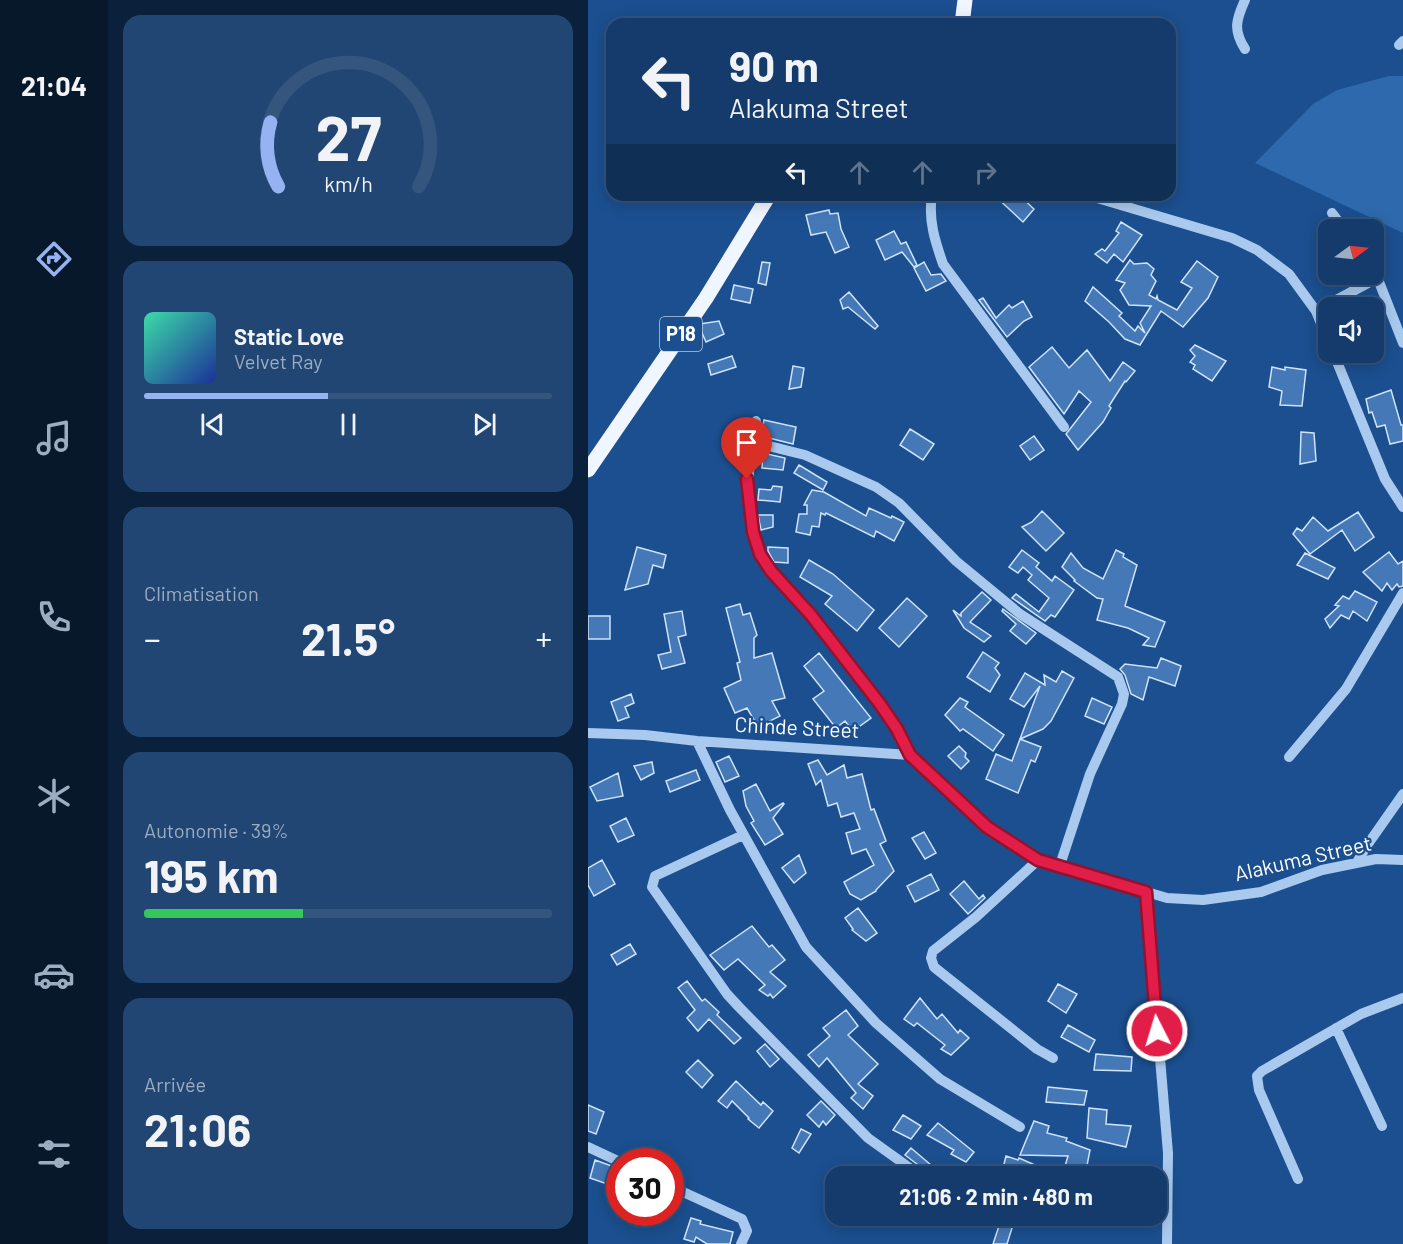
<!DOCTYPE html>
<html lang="fr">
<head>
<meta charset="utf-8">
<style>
	:root { --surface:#143b6b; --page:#214673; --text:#f1f3f6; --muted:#9dadc1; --line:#33557e; --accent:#95b2f1 }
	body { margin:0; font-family:Barlow,sans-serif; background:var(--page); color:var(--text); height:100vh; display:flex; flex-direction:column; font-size:22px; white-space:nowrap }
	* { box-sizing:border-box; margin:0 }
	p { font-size:20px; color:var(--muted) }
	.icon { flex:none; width:33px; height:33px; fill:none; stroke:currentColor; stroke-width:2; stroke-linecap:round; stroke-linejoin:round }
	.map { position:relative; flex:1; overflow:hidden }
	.side { display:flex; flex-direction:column; gap:15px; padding:15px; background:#0b203b; width:480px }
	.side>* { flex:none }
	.top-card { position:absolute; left:18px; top:18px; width:570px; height:183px; border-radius:18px; box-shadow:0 3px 15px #0003,0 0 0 2px var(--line); background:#143b6b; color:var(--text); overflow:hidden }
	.needle { width:39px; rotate:75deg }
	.fabs { position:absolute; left:730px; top:219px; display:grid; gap:12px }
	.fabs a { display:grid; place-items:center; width:66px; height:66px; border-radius:12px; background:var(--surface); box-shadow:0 3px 15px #0003,0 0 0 2px var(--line); font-size:30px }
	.speed { position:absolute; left:18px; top:1148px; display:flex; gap:12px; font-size:30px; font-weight:700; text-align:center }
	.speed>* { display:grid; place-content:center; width:78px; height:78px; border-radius:50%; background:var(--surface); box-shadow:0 3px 15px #0003,0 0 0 2px var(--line); line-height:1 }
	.speed .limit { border:9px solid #d22; background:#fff; color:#111 }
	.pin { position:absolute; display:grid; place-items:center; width:51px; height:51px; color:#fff; margin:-62px -26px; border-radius:50% 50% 50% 0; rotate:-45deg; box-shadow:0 0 6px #0007 }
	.pin .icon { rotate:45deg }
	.me { position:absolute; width:66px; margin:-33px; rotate:355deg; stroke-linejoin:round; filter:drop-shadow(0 0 4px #0008) }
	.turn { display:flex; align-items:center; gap:21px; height:126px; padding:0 24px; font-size:27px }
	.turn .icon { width:78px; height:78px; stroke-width:2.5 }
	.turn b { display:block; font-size:42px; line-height:51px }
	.lanes { display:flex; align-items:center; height:57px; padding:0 24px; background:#0003; justify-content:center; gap:30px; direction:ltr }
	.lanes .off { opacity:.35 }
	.big { font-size:45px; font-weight:700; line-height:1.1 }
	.side .tile { flex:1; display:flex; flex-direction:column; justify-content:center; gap:9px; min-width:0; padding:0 21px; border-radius:18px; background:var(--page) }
	.side .dial { align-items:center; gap:0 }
	.dial svg { height:156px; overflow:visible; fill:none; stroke:var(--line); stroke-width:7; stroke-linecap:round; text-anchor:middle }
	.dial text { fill:var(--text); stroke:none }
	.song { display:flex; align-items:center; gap:18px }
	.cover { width:72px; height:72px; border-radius:9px; background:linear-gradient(135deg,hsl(160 70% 55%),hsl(230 70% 35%)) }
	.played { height:6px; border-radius:3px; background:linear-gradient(90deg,var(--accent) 45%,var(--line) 45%) }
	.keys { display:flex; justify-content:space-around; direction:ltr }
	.heat { display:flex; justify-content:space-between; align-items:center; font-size:33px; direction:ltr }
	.charge { height:9px; border-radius:4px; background:linear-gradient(90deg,#34c759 39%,var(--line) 0) }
	.trip { position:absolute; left:237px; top:1166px; width:342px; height:60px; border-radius:18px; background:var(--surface); box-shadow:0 3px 15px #0003,0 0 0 2px var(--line); font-weight:700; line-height:60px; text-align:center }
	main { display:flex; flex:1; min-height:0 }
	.tabs { display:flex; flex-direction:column; width:108px; justify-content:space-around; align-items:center; background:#08182b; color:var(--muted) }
	.tabs .icon { width:42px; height:42px }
	.tabs .on { color:var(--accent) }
	.tabs b { font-size:27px; color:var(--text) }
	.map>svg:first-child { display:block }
</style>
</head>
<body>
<main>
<nav class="tabs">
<b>21:04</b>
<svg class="icon on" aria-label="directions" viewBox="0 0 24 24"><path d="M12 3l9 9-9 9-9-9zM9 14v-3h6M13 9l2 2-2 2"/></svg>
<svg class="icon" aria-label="music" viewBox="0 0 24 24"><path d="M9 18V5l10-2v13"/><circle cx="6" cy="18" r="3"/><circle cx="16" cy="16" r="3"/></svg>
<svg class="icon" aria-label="phone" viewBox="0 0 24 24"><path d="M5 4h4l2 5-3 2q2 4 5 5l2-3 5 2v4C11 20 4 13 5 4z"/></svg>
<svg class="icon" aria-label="climate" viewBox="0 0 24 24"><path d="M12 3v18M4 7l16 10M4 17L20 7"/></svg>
<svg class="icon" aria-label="car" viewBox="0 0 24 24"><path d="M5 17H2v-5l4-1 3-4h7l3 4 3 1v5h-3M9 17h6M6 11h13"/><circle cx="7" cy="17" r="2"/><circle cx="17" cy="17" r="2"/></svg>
<svg class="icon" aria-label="filters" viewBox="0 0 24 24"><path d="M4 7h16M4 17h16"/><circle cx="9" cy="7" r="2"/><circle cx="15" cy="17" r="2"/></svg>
</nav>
<section class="side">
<div class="tile dial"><svg viewBox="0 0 100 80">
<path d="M14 69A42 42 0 1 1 86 69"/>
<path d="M14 69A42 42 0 0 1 10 36" stroke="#95b2f1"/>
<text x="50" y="56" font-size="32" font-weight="700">27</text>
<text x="50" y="72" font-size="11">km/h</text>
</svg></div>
<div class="tile">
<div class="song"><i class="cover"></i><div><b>Static Love</b><p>Velvet Ray</p></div></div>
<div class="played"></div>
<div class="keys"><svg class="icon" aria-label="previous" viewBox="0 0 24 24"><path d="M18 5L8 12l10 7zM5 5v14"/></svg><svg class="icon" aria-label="pause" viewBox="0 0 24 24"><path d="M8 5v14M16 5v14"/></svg><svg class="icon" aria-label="next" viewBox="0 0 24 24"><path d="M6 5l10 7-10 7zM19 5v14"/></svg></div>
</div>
<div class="tile"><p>Climatisation</p>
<div class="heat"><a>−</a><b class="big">21.5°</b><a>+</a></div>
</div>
<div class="tile"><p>Autonomie · 39%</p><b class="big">195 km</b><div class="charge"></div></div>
<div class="tile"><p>Arrivée</p><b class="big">21:06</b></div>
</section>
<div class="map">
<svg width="815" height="1244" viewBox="0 0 815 1244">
	<rect width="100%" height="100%" fill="#1b4f8f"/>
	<path fill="#2e69ad" d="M801,76H815V233L667,163L725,104L749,90Z"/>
	<path fill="#4478b7" stroke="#cfe3fa" stroke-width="1.5" d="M406,195H431L446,209L435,222Z
		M241,210L242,214L250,213L253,229L261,247L247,253L238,232L223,235L218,215Z
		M533,222L554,235L535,262L526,254L519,263L507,254L514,249L517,251L531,233L528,231Z
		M306,231L313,244L318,242L329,265L326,267L314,252L297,260L288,240Z
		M542,260L546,264L559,263L566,269L563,275L568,281L561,295L568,299L569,296L570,300L589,310L604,288L593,282L609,261L630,277L620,298L595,327L573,311L552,345L537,339L521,322L497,301L505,287L534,313L531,316L547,331L550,326L557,333L552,323L563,306L541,305L532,290L537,283L528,280Z
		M174,262L182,263L178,285L170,283Z
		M336,262L343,275L353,274L358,281L338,291L326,268Z
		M146,285L165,289L162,303L143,299Z
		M261,292L290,326L287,329L260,307L255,309L252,300Z
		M395,298L408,318L421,305L424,308L435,301L444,317L436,321L419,337L391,300Z
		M131,321L136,334L118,342L111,326L112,324Z
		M607,345L638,361L624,381L605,369L607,365L602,362L607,356L602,350Z
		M464,347L481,368L499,350L522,381L535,362L547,371L538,382L537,381L521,406L523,408L515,422L490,450L478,434L503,402L491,391L476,414L441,367Z
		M144,356L148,367L123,375L120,364Z
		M205,366L216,368L213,387L201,389Z
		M684,367L697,370V367L718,370L714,406L692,405L694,391L681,387Z
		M803,390L813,425H815V441L802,444L797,425L789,427L784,412L781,413L778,399Z
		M176,420L208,427L205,444L173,436Z
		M322,429L346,444L335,460L312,445Z
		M713,432L726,433L728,461L712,464Z
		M446,436L456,450L442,460L432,446Z
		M175,453L197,458L195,470L174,468Z
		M211,465L239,482L235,490L206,473Z
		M185,486L194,487L192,502L170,500L171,489L183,490Z
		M224,490L236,492L278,516L281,508L303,518L304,516L316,522L306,541L288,531L286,537L238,513L237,515L233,513L231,527L224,526L222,535L208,532L211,514H219V505H216Z
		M454,511L476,533L458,551L434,527L444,522Z
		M770,512L786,537L767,551L754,530L722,554L705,534L709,528L714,531L725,517L740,531Z
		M170,515H185V527L173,530Z
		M49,547L78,555L75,568L65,565L60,584L37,590Z
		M180,547L200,548V563L186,562L180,551Z
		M434,550L451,563L448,567L464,581L467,576L486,590L467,617L463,615L457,621L424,598L428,594L451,612L461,598L440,580L444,575L435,567L430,573L421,567Z
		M528,550L536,554L535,557L549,565L537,606L577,622L567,647L555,645L561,638L540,628L509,620L515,599L509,598L486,581L487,580L474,567L483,553L495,568L515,579Z
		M801,552L810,564L815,561V586L811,587L809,584L804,590L799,583L794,591L775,572Z
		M717,553L747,568L740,579L709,565Z
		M221,560L245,574L286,610L269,631L237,604L244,596L212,577Z
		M767,591L789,602L779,621L765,611L761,619L753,615L742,628L737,619L751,606L747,605L755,596L761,599Z
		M394,592L403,600L382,622L403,636L396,642L376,628L365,610L373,616V613Z
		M319,598L339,616L311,647L291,628Z
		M152,604L155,615L162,613L169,635L166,638V658L184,653L197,698L184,701L192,716L170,727L159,708L147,713L136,688L153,680L149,663L152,662L138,608Z
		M415,609L448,633L438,644L422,631L428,624L414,611Z
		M94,611L98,635L90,637L97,663L74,669L70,655L83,652L76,614Z
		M0,616H22V639H0Z
		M395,652L411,663L407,668L412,675L402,692L379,677Z
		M231,653L283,718L265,731L257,721L248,728L225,699L236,691L216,666Z
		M573,658L593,666L587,686L561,677L555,700L543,694L537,675L532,669L537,664L569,668Z
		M474,671L486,678L463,721L455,729L432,739L452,686L436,707L422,699L437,673L457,685L456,675L468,682Z
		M43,694L46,703L37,707L41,717L30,721L23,702Z
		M372,698L380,702L377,707L416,735L405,751L375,729L372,731L357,715Z
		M504,698L524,707L516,724L497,716Z
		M432,739L453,747L447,762L443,760L430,793L398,779L408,754L424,761Z
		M371,746L378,753L377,757L381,761L373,769L360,756Z
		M141,756L151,776L137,782L128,762Z
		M230,760L239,775L256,765L259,778L274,774L283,810L286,809L298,841L292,844L306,871L288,890V891L273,900L262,894L256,882L286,865L278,849L264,854L258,833L272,829L266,813L253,817L249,803L240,806L233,780L228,785L220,764Z
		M64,762L66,773L53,780L46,766Z
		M108,770L112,780L82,792L78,781Z
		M30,773L35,796L9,801L2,787Z
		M168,784L182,811L195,803L196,804L185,818L195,834L177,845L163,823L166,821L158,806L155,791Z
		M38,818L46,835L30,842L22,826Z
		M336,832L348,853L337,859L324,838Z
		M211,855L218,873L206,883L194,868Z
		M14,860L27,884L6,896L0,885V868Z
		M343,874L351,890L327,902L319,886Z
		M376,881L391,899L395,895L397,898L380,914L362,894Z
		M270,908L289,933L278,941L264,930L265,929L257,918Z
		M164,926L181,947L184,945L197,960L182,972L198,986L185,998L182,994L180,996L171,990L177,985L150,959L136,970L122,955Z
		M42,944L48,954L29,965L23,955Z
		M99,981L114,1001L117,999L131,1012L129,1015L153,1038L146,1044L121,1019L110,1031L99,1018L107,1010L90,988Z
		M470,984L489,994L478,1013L460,1001Z
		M332,998L349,1019L354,1014L370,1033L372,1030L381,1038L363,1055L353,1049L357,1045L329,1023L326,1026L316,1019Z
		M258,1010L270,1026L260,1035L290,1064L270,1084L285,1096L275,1109L263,1098L268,1093L239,1058L231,1067L220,1055L242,1036L235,1028Z
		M480,1025L507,1040L501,1052L473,1037Z
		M177,1044L191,1059L182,1067L169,1051Z
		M508,1054L544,1057L543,1071L506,1070Z
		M110,1060L125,1075L114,1088L98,1072Z
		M148,1081L173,1105L175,1102L185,1111L171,1128L160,1119L161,1118L144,1101L139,1108L130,1101Z
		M460,1087L499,1091L496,1105L458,1102Z
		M233,1101L247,1115L238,1125L235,1121L231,1127L219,1115Z
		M0,1105L16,1112L8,1134L0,1131Z
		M501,1108L519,1110L518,1124L543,1126L538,1147L499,1138Z
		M315,1115L333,1126L323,1139L305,1130Z
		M446,1121L461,1126L459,1133L479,1138L478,1141L502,1150L497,1176H474L480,1156L432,1155Z
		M350,1123L386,1152L378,1162L363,1154L366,1150L339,1135Z
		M213,1129L223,1134L211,1153L204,1148Z
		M323,1148L343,1165L338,1171L317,1155Z
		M418,1156L430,1160L431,1158L472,1176H429L414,1172Z
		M7,1160L32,1169V1187L26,1183L25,1186L2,1178Z
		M394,1215H428L419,1244H405L412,1223L394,1218Z
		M103,1218L113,1221L112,1224L145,1232L142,1244H119L108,1237L106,1242L96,1239Z"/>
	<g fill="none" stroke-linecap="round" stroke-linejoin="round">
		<path stroke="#a9c9ee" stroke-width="10" d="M657,0C648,20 645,30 657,49
			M811,45L815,41
			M344,195C340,220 347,241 355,264L476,427
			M499,195L644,238L669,250L701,274L728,311L741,343
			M744,213L757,230
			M786,269L815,343
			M728,311L791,277
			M745,352L797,479L815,507
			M168,421C160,465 154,511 172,552C183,578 207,595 224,616C259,660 296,705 322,755
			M165,442L217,455L288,487L311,503L368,561L432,614L530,677L536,694L534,704L502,774L472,865
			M0,733L57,735L109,741L322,755L378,809L399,827L450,860L579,898L615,900L673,892L734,870L788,859L815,860
			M109,741L142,810L218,947L288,1023L352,1079L432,1127
			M701,757L758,689L815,593
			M155,835L67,876L64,887L139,994L151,1007L280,1138L333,1176
			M450,860L388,917L345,951L343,958L346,967L449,1049L465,1058
			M769,862L780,844L815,794
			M558,892L580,1153L579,1244
			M748,1028L794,1126
			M0,1147L32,1162
			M710,1179L671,1090L669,1076L674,1071L773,1014L815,998
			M82,1186L154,1219L159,1231L153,1244"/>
		<path stroke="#f0f6ff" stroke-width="15" d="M374,24L377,0
			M0,470L118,298L181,195"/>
	</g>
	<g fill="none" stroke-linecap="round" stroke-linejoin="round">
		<defs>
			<path id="route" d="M159,479L165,532L172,554L183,571L223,615L292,704L309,729L322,755L399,827L450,860L558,892L569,1031"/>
		</defs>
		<use href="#route" stroke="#92132f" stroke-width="15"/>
		<use href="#route" stroke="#e11d48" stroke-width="10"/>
	</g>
	<g text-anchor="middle" stroke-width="4.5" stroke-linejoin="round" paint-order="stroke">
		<rect fill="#1b4f8f" stroke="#bbcadd" stroke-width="1.5" x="72" y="317" width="42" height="34" rx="4.5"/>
		<g font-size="20" font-weight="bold" fill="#fff">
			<text x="93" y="341">P18</text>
		</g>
		<g font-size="21" fill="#fff" stroke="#1b4f8f">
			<text transform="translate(209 728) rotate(3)" y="7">Chinde Street</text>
			<text transform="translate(715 859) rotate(-13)" y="7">Alakuma Street</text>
		</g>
	</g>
</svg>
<div class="fabs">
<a><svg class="needle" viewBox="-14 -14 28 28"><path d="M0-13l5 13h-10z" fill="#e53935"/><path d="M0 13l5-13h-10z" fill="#9dadc1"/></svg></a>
<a><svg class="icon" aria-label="sound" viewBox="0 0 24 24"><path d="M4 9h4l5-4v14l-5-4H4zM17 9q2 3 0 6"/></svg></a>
</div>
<div class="speed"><div class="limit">30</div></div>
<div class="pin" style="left:159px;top:479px;background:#d93025"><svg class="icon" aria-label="arrive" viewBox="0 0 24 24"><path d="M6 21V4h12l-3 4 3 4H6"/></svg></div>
<svg class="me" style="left:569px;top:1031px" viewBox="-20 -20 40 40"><circle r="17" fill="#e11d48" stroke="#fff" stroke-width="3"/><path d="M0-11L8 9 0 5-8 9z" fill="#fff"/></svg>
<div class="trip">21:06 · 2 min · 480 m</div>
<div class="top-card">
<div class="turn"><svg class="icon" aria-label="left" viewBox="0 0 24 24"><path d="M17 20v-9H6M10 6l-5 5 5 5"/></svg><div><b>90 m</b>Alakuma Street</div></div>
<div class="lanes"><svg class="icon" aria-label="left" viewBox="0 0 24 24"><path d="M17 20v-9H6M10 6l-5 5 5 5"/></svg><svg class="icon off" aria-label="ahead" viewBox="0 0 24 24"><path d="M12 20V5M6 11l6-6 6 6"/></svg><svg class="icon off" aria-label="ahead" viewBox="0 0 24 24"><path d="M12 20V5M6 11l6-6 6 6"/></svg><svg class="icon off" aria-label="right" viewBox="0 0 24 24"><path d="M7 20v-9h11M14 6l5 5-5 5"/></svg></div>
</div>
</div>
</main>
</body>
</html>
